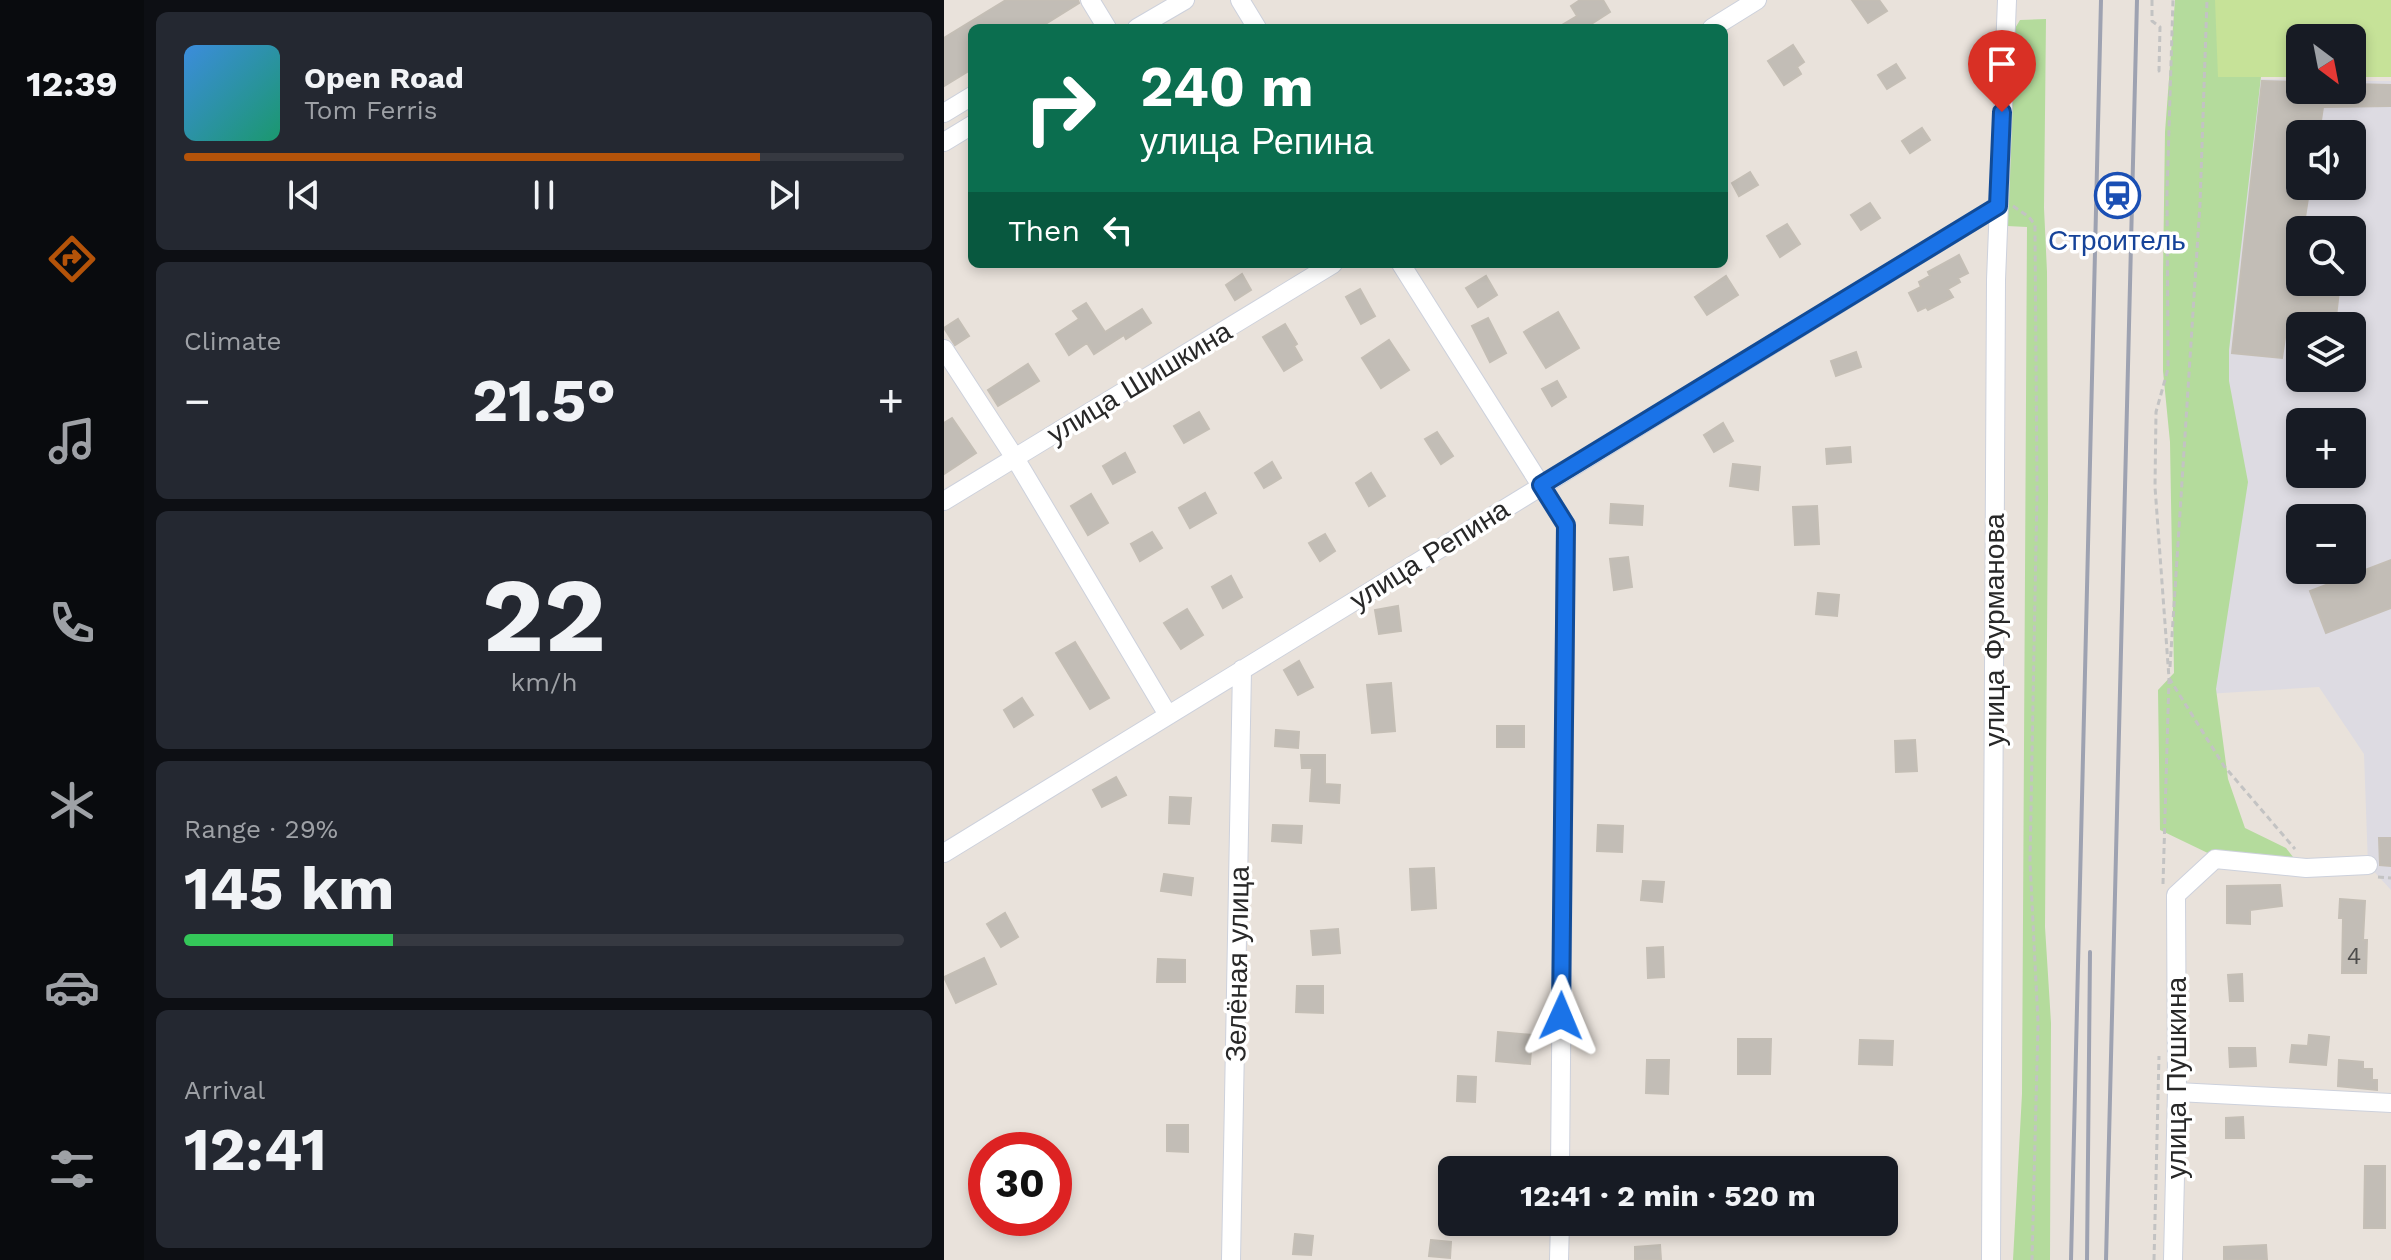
<!DOCTYPE html>
<html lang="en">
<head>
<meta charset="utf-8">
<style>
	:root { --surface:#171b24; --page:#242831; --text:#f1f3f6; --muted:#9ea1a6; --line:#363941; --accent:#b45309 }
	body { margin:0; font-family:"Work Sans",sans-serif; background:var(--page); color:var(--text); height:100vh; display:flex; flex-direction:column; font-size:30px; white-space:nowrap }
	* { box-sizing:border-box; margin:0 }
	p { font-size:26px; color:var(--muted) }
	.icon { flex:none; width:44px; height:44px; fill:none; stroke:currentColor; stroke-width:2; stroke-linecap:round; stroke-linejoin:round }
	.map { position:relative; flex:1; overflow:hidden }
	.details { display:flex; flex-direction:column; gap:12px; padding:12px; background:#0d0f14; width:800px }
	.details>* { flex:none }
	.banner { position:absolute; left:24px; top:24px; width:760px; height:244px; border-radius:12px; box-shadow:0 4px 12px #0003; background:#0b6e4f; color:#fff; overflow:hidden }
	.needle { width:52px; rotate:148deg }
	.tools { position:absolute; left:1342px; top:24px; display:grid; gap:16px }
	.tools a { display:grid; place-items:center; width:80px; height:80px; border-radius:12px; background:var(--surface); box-shadow:0 4px 12px #0003; font-size:40px }
	.speed { position:absolute; left:24px; top:1132px; display:flex; gap:16px; font-size:40px; font-weight:700; text-align:center }
	.speed>* { display:grid; place-content:center; width:104px; height:104px; border-radius:50%; background:var(--surface); box-shadow:0 4px 12px #0003; line-height:1 }
	.speed .limit { border:12px solid #d22; background:#fff; color:#111 }
	.pin { position:absolute; display:grid; place-items:center; width:68px; height:68px; color:#fff; margin:-82px -34px; border-radius:50% 50% 50% 0; rotate:-45deg; box-shadow:0 0 8px #0007 }
	.pin .icon { rotate:45deg }
	.me { position:absolute; width:88px; margin:-44px; rotate:1deg; stroke-linejoin:round; filter:drop-shadow(0 0 6px #0008) }
	.turn { display:flex; align-items:center; gap:28px; height:168px; padding:0 40px; font-size:36px }
	.turn .icon { width:104px; height:104px; stroke-width:2.5 }
	.turn b { display:block; font-size:56px; line-height:68px }
	.then { display:flex; align-items:center; height:76px; padding:0 40px; background:#0003; gap:16px; font-size:30px }
	.big { font-size:60px; font-weight:700; line-height:1.1 }
	.details .tile { flex:1; display:flex; flex-direction:column; justify-content:center; gap:12px; min-width:0; padding:0 28px; border-radius:12px; background:var(--page) }
	.details .dial { align-items:center; gap:0 }
	.dial b { font-size:104px; line-height:1 }
	.song { display:flex; align-items:center; gap:24px }
	.cover { width:96px; height:96px; border-radius:12px; background:linear-gradient(135deg,hsl(210 70% 55%),hsl(160 70% 35%)) }
	.played { height:8px; border-radius:4px; background:linear-gradient(90deg,var(--accent) 80%,var(--line) 80%) }
	.keys { display:flex; justify-content:space-around; direction:ltr }
	.heat { display:flex; justify-content:space-between; align-items:center; font-size:44px; direction:ltr }
	.charge { height:12px; border-radius:6px; background:linear-gradient(90deg,#34c759 29%,var(--line) 0) }
	.trip { position:absolute; left:494px; top:1156px; width:460px; height:80px; border-radius:12px; background:var(--surface); box-shadow:0 4px 12px #0003; font-weight:700; line-height:80px; text-align:center }
	main { display:flex; flex:1; min-height:0 }
	.dock { display:flex; flex-direction:column; width:144px; justify-content:space-around; align-items:center; background:#090b0e; color:var(--muted) }
	.dock .icon { width:56px; height:56px }
	.dock .current { color:var(--accent) }
	.dock b { font-size:36px; color:var(--text) }
	.map>svg:first-child { display:block }
</style>
</head>
<body>
<main>
<nav class="dock">
<b>12:39</b>
<svg class="icon current" aria-label="directions" viewBox="0 0 24 24"><path d="M12 3l9 9-9 9-9-9zM9 14v-3h6M13 9l2 2-2 2"/></svg>
<svg class="icon" aria-label="music" viewBox="0 0 24 24"><path d="M9 18V5l10-2v13"/><circle cx="6" cy="18" r="3"/><circle cx="16" cy="16" r="3"/></svg>
<svg class="icon" aria-label="phone" viewBox="0 0 24 24"><path d="M5 4h4l2 5-3 2q2 4 5 5l2-3 5 2v4C11 20 4 13 5 4z"/></svg>
<svg class="icon" aria-label="climate" viewBox="0 0 24 24"><path d="M12 3v18M4 7l16 10M4 17L20 7"/></svg>
<svg class="icon" aria-label="car" viewBox="0 0 24 24"><path d="M5 17H2v-5l4-1 3-4h7l3 4 3 1v5h-3M9 17h6M6 11h13"/><circle cx="7" cy="17" r="2"/><circle cx="17" cy="17" r="2"/></svg>
<svg class="icon" aria-label="filters" viewBox="0 0 24 24"><path d="M4 7h16M4 17h16"/><circle cx="9" cy="7" r="2"/><circle cx="15" cy="17" r="2"/></svg>
</nav>
<section class="details">
<div class="tile">
<div class="song"><i class="cover"></i><div><b>Open Road</b><p>Tom Ferris</p></div></div>
<div class="played"></div>
<div class="keys"><svg class="icon" aria-label="previous" viewBox="0 0 24 24"><path d="M18 5L8 12l10 7zM5 5v14"/></svg><svg class="icon" aria-label="pause" viewBox="0 0 24 24"><path d="M8 5v14M16 5v14"/></svg><svg class="icon" aria-label="next" viewBox="0 0 24 24"><path d="M6 5l10 7-10 7zM19 5v14"/></svg></div>
</div>
<div class="tile"><p>Climate</p>
<div class="heat"><a>−</a><b class="big">21.5°</b><a>+</a></div>
</div>
<div class="tile dial"><b>22</b><p>km/h</p></div>
<div class="tile"><p>Range · 29%</p><b class="big">145 km</b><div class="charge"></div></div>
<div class="tile"><p>Arrival</p><b class="big">12:41</b></div>
</section>
<div class="map">
<svg width="1447" height="1260" viewBox="0 0 1447 1260">
	<rect width="100%" height="100%" fill="#e9e2db"/>
	<path fill="#dddbe2" fill-rule="evenodd" d="M1317,79L1356,80V90H1408V81H1447V890L1424,865L1420,754L1375,687L1262,694L1259,320ZM1356,134H1408V186H1356ZM1356,230H1408V282H1356ZM1356,326H1408V378H1356ZM1356,422H1408V474H1356ZM1356,518H1408V570H1356Z"/>
	<path fill="#b4db9c" d="M1231,0H1369L1356,38V77H1317L1285,350V381L1304,482L1272,689L1284,779L1301,828L1342,848L1349,857L1343,864L1270,856L1216,830L1214,690L1230,673L1226,442L1219,371V274L1221,132Z
		M1102,19L1100,208L1103,272L1104,498L1101,927L1107,1023L1106,1260H1069L1078,1094L1083,227L1063,226L1070,30L1076,20Z"/>
	<path fill="#c6e298" d="M1271,0H1447V77H1408V38H1356V77H1274Z"/>
	<path fill="#c2bdb6" stroke="#c4beb5" stroke-width="2" d="M62,0H134L135,3L95,28H28V69L0,86V38Z
		M636,0H659L666,12L641,28H613L633,16L627,6Z
		M908,0H935L943,11L924,23Z
		M849,45L860,62L853,67L857,74L840,85L824,61Z
		M952,64L961,78L943,89L934,75Z
		M1318,81L1356,82V90H1408V84L1447,85V106L1379,107L1375,134H1356V186H1366L1359,230H1356L1350,282H1396L1391,326L1343,324L1338,358L1288,353Z
		M978,128L986,140L966,153L958,141Z
		M806,172L814,185L795,196L788,183Z
		M926,203L936,218L917,230L907,215Z
		M843,224L856,244L836,257L823,236Z
		M1015,255L1024,273L1014,278L1016,282L1004,289L1009,297L984,310L982,307L974,311L965,293L977,287L975,282L986,276L984,272Z
		M298,274L307,290L291,300L282,285Z
		M542,276L553,295L534,307L522,288Z
		M782,276L794,295L763,315L751,297Z
		M416,289L431,316L417,324L402,297Z
		M142,303L161,332L198,309L207,323L182,339L180,335L150,354L143,343L125,355L112,334L135,319L129,311Z
		M614,312L635,348L602,368L580,332Z
		M544,318L562,353L546,362L528,326Z
		M14,319L25,336L11,345L0,328Z
		M341,324L353,344L350,346L358,360L340,371L319,337Z
		M445,340L465,370L437,388L418,358Z
		M912,352L917,367L892,376L887,361Z
		M84,364L95,381L54,406L44,390Z
		M613,381L622,397L608,406L598,389Z
		M255,412L265,429L240,443L230,426Z
		M8,418L32,453L0,474V423Z
		M779,423L789,441L770,452L760,435Z
		M493,432L509,456L497,464L481,439Z
		M906,447L907,462L883,464L882,449Z
		M181,453L191,472L169,484L159,466Z
		M328,462L337,478L320,488L311,473Z
		M789,464L816,467L814,490L786,486Z
		M427,473L441,496L425,506L412,483Z
		M261,493L272,513L246,528L235,508Z
		M147,494L164,523L144,535L127,506Z
		M667,504L699,506L698,525L666,523Z
		M873,506L875,544L851,545L849,507Z
		M208,532L218,548L196,561L187,544Z
		M381,534L391,551L376,561L365,543Z
		M684,557L688,587L670,590L666,559Z
		M1447,560V608L1382,633L1366,591Z
		M287,576L298,597L279,608L268,587Z
		M874,593L895,595L893,616L872,614Z
		M454,606L457,631L435,634L431,610Z
		M243,609L259,635L237,649L220,623Z
		M131,642L165,698L146,709L112,653Z
		M355,661L369,687L354,695L340,670Z
		M447,683L451,731L428,733L423,685Z
		M78,698L89,715L70,727L60,710Z
		M553,726H580V747H553Z
		M332,730L355,732L354,748L331,746Z
		M971,740L973,771L952,772L951,741Z
		M357,755H381V784L396,785L395,803L366,801L368,768H358Z
		M172,777L182,795L158,807L149,790Z
		M226,797L247,798L245,824L225,823Z
		M329,825L358,826L357,843L328,841Z
		M654,825L679,826L678,852L653,851Z
		M1435,838H1447V866L1436,865Z
		M490,868L492,908L468,910L466,869Z
		M220,874L249,878L247,895L217,891Z
		M699,881L720,882L718,902L697,900Z
		M1336,885L1338,906L1306,910V924L1283,923V886Z
		M1396,899L1421,901L1419,940H1423L1422,973H1398L1399,918H1395Z
		M61,913L74,937L57,947L43,924Z
		M394,929L396,953L369,955L367,931Z
		M719,947L720,977L704,978L703,948Z
		M40,958L52,984L12,1003L0,977Z
		M214,959L241,960V982H213Z
		M1298,974L1299,1001H1286L1284,975Z
		M353,986H379V1013L352,1012Z
		M554,1032L588,1035L586,1064L552,1061Z
		M1365,1035L1385,1037L1382,1065L1346,1062L1348,1045L1364,1046Z
		M794,1039H827L826,1074H794Z
		M916,1040L949,1041L948,1065L915,1064Z
		M1285,1048H1311L1312,1066L1286,1067Z
		M703,1060H725L724,1094L702,1093Z
		M1395,1060L1419,1062V1069H1428V1080H1433V1090L1394,1086Z
		M514,1076L532,1077L531,1102L513,1101Z
		M1299,1117L1300,1138H1282V1118Z
		M223,1125H244V1152L223,1151Z
		M1421,1166H1441V1228H1420Z
		M496,1169H508V1203H497Z
		M351,1234L369,1236L367,1255L349,1254Z
		M487,1240L507,1242L506,1258L485,1256Z
		M716,1245L717,1260H691V1247Z
		M1322,1245L1323,1260H1280V1247Z"/>
	<g fill="none" stroke-linecap="round" stroke-linejoin="round">
		<defs>
			<path id="minor" d="M146,0L163,28
				M296,0L313,28
				M193,28L241,0
				M768,28L813,0
				M0,113L28,96
				M0,142L28,125
				M457,264L622,525L616,1170
				M0,349L71,458L224,715
				M0,501L389,264
				M0,853L1054,206
				M1233,1092L1447,1103
				M287,1260L298,669
				M615,1260L616,1222
				M1047,1260L1052,280L1063,0
				M1229,1260L1233,1092L1232,895L1271,859L1362,868L1424,865"/>
		</defs>
		<use href="#minor" stroke="#cdd1dc" stroke-width="20"/>
		<path stroke="#c3c3c3" stroke-width="3" stroke-dasharray="6 4" stroke-linecap="butt" d="M1208,0V21L1216,27L1215,71L1211,70
			M1069,206L1085,217L1091,225L1093,492L1086,862L1094,1023L1088,1260
			M1226,667L1256,204L1263,0
			M1225,678L1280,766L1351,849
			M1434,877L1447,878
			M1219,884L1225,678L1211,487L1212,412L1224,369L1223,192L1229,0
			M1210,1260L1215,1056"/>
		<use href="#minor" stroke="#fff" stroke-width="18"/>
		<path stroke="#9ea2b1" stroke-width="4" d="M1127,1260L1157,0
			M1143,1260L1146,952
			M1162,1260L1193,0"/>
	</g>
	<g fill="none" stroke-linecap="round" stroke-linejoin="round">
		<defs>
			<path id="route" d="M617,1016L622,525L597,485L1054,206L1058,112"/>
		</defs>
		<use href="#route" stroke="#114b97" stroke-width="20"/>
		<use href="#route" stroke="#1a73e8" stroke-width="14"/>
	</g>
	<defs>
		<symbol id="station-ring" viewBox="-11 -11 22 22"><circle r="9.5" fill="#fff" stroke="#1a4fb4" stroke-width="1.5"/><path d="M-3-6H3Q5-6 5-4V2Q5 4 3 4L4.5 6H3L1.5 4h-3L-3 6H-4.5L-3 4Q-5 4-5 2V-4Q-5-6-3-6ZM-3.5-4v3h7v-3ZM-3.5 1v1.5H-2V1ZM2 1v1.5H3.5V1Z" fill="#1a4fb4"/></symbol>
	</defs>
	<g fill-rule="evenodd">
		<use href="#station-ring" x="1148" y="170" width="51" height="51"/>
	</g>
	<g text-anchor="middle" stroke-width="7" stroke-linejoin="round" paint-order="stroke">
		<g font-size="24" fill="#4e4d4c">
			<text x="1410" y="964">4</text>
		</g>
		<g font-size="28" fill="#164399" stroke="#fff">
			<text x="1173" y="250">Строитель</text>
		</g>
		<g font-size="28" fill="#282828" stroke="#fff">
			<text transform="translate(195 382) rotate(-31)" y="10">улица Шишкина</text>
			<text transform="translate(485 554) rotate(-32)" y="10">улица Репина</text>
			<text transform="translate(1050 630) rotate(-90)" y="10">улица Фурманова</text>
			<text transform="translate(293 964) rotate(-89)" y="10">Зелёная улица</text>
			<text transform="translate(1232 1078) rotate(-90)" y="10">улица Пушкина</text>
		</g>
	</g>
</svg>
<div class="tools">
<a><svg class="needle" viewBox="-14 -14 28 28"><path d="M0-13l5 13h-10z" fill="#e53935"/><path d="M0 13l5-13h-10z" fill="#9ea1a6"/></svg></a>
<a><svg class="icon" aria-label="sound" viewBox="0 0 24 24"><path d="M4 9h4l5-4v14l-5-4H4zM17 9q2 3 0 6"/></svg></a>
<a><svg class="icon" aria-label="search" viewBox="0 0 24 24"><circle cx="10" cy="10" r="6"/><path d="M15 15l6 6"/></svg></a>
<a><svg class="icon" aria-label="layers" viewBox="0 0 24 24"><path d="M12 4l9 5-9 5-9-5zM3 14l9 5 9-5"/></svg></a>
<a>+</a>
<a>−</a>
</div>
<div class="speed"><div class="limit">30</div></div>
<div class="pin" style="left:1058px;top:112px;background:#d93025"><svg class="icon" aria-label="arrive" viewBox="0 0 24 24"><path d="M6 21V4h12l-3 4 3 4H6"/></svg></div>
<svg class="me" style="left:617px;top:1016px" viewBox="-20 -20 40 40"><path d="M0-17L14 15 0 8-14 15z" fill="#1a73e8" stroke="#fff" stroke-width="4"/></svg>
<div class="trip">12:41 · 2 min · 520 m</div>
<div class="banner">
<div class="turn"><svg class="icon" aria-label="right" viewBox="0 0 24 24"><path d="M7 20v-9h11M14 6l5 5-5 5"/></svg><div><b>240 m</b>улица Репина</div></div>
<div class="then">Then<svg class="icon" aria-label="left" viewBox="0 0 24 24"><path d="M17 20v-9H6M10 6l-5 5 5 5"/></svg></div>
</div>
</div>
</main>
</body>
</html>
